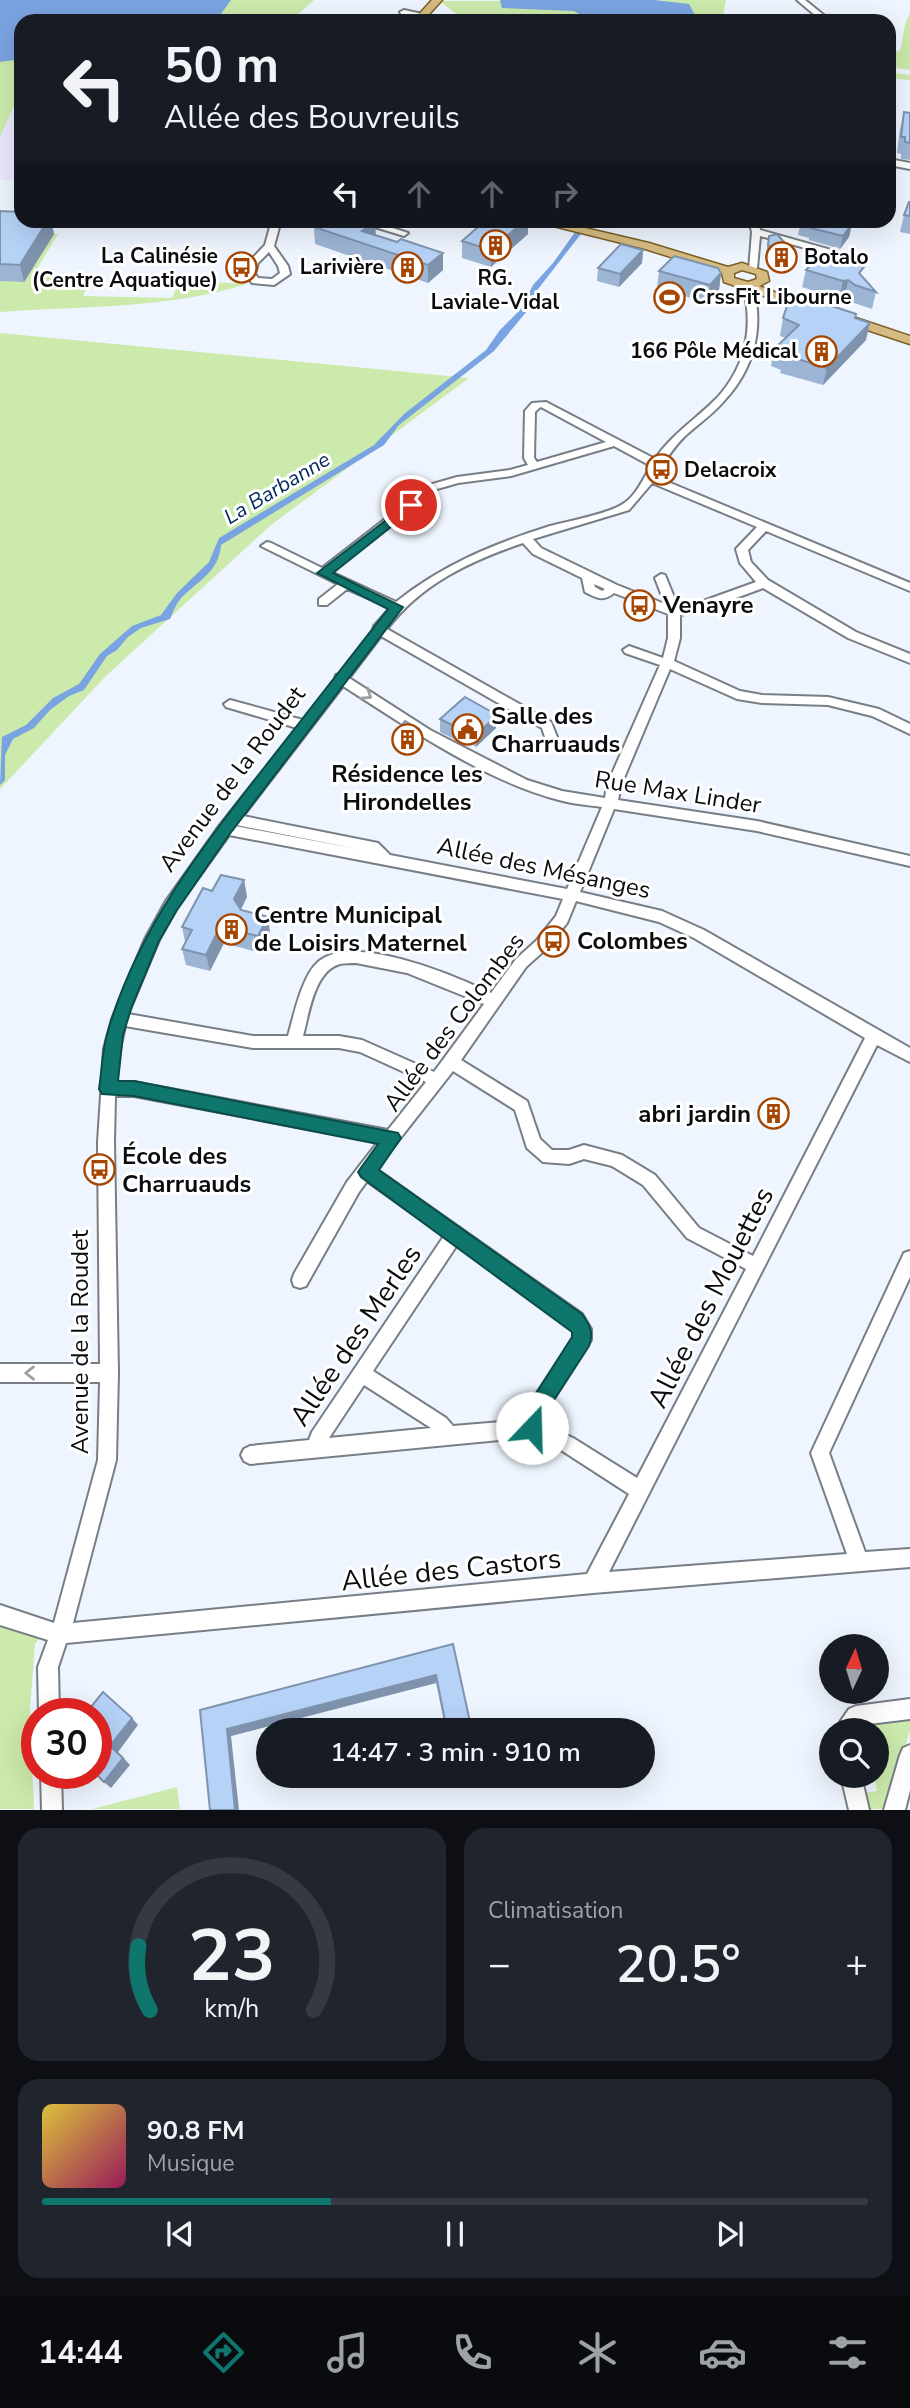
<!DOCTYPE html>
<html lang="fr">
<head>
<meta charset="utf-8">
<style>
	:root { --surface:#171b24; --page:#20242c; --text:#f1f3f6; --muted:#9ea1a6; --line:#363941; --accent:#0f766e }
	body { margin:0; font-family:"Nunito Sans",sans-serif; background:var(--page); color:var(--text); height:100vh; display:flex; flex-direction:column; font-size:26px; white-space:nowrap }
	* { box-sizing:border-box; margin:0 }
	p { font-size:23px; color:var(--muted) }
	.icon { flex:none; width:38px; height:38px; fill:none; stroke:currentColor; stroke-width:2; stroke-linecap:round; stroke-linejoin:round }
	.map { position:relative; height:1810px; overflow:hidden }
	.sheet { display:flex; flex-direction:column; gap:18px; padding:18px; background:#0d0f14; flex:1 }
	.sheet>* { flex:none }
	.guide { position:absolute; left:14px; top:14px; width:882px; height:214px; border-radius:21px; box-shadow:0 7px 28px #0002; background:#171b24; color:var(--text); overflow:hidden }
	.needle { width:46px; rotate:4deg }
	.controls { position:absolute; left:819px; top:1634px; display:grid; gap:14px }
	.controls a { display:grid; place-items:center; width:70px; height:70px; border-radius:50%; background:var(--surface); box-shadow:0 7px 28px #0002; font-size:35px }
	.speed { position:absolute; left:21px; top:1698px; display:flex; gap:14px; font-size:35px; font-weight:700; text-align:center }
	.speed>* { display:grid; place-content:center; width:91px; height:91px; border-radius:50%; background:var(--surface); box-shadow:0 7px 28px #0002; line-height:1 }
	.speed .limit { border:10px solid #d22; background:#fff; color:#111 }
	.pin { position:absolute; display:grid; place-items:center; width:60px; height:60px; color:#fff; margin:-30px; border:4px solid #fff; border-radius:50%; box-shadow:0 2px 7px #0007 }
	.me { position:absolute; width:77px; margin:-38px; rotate:21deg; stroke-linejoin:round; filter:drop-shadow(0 0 5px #0008) }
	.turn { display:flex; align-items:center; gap:24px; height:147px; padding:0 35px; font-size:32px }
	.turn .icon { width:91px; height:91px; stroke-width:2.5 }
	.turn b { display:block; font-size:49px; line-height:60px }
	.lanes { display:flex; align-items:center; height:66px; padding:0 35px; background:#0003; justify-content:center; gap:35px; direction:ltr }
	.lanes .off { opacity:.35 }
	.big { font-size:52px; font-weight:600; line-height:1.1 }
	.sheet .card { flex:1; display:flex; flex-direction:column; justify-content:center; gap:10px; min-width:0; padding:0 24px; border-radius:21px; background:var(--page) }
	.sheet .dial { align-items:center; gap:0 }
	.dial svg { height:182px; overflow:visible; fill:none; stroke:var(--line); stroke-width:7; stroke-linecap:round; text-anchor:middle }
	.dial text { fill:var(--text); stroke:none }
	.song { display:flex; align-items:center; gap:21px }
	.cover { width:84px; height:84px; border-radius:10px; background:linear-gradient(135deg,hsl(50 70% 55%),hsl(330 70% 35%)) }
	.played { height:7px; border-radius:4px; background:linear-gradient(90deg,var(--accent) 35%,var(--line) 35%) }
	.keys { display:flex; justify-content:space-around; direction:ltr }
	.heat { display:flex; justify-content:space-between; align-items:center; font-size:38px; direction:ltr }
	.sheet .tiles { flex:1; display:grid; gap:18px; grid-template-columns:1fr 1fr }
	.card:last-child { grid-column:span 2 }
	.trip { position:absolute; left:256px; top:1718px; width:399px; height:70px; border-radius:35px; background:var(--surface); box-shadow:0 7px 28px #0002; font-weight:600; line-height:70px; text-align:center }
	.tab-bar { display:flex; height:112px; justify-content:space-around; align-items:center; background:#090b0e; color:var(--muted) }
	.tab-bar .icon { width:49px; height:49px }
	.tab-bar .on { color:var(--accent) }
	.tab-bar b { font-size:32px; color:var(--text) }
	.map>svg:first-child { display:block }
</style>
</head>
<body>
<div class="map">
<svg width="910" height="1810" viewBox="0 0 910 1810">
	<rect width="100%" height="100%" fill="#eef5fe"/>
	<path fill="#ebe7fd" d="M21,105V182L0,179V124L5,106Z"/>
	<path fill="#cceaac" d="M0,0H314L291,21H21V102H16L0,137Z
		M726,0L722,21H466L439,1Z
		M910,13V70L891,67L894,73L910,75V80L889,78V52L900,51L906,21Z
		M0,213L14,227L58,234L35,272L92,275L83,296L172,298L180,280L247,284C169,309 81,306 0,312Z
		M0,333L469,378L271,525L106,676L0,789Z
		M0,1615L46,1628L35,1644L30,1708L34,1809H0Z
		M910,1717V1731L886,1809H867L864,1793L877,1791L874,1776H877V1731H864L862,1724Z
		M177,1787L180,1809H92Z"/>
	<path fill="#7aa4e1" d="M0,0H231L216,21H21V59L0,62Z
		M500,0H654L689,4L696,17L694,21H596L581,19V15L574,11L502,8Z
		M583,221H591L535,293L532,305L494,351L399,425L384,445L221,545C219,572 198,581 181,598C176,604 173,612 170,619L141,628L128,637L117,650L107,656L84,690L69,696L50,710L34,728L13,739L5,755V780L0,785L2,737L26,725L53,698L79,684L100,654L132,626L161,615L177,593L209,562L219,538L374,445L404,414L486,350L500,330L520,310L533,285L553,263Z"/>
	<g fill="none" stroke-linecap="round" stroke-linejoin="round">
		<defs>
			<path id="minor" d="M797,0H805L831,21H822Z
				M404,10L427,15L423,17L401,14L400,12Z
				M889,159L910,163V169L889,165Z
				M272,220H281L274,246L288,266L290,274L274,285L252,283L245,274L249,262L265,245ZM269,252L278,266L280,273L272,279L258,278L255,274L258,263Z
				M352,220H368L408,233L404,236Z
				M749,220H758L760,230L867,260L862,263L760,236L757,268L749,270L752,232Z
				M748,283L753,286C764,329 754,369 724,401C712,415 697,425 684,437C672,449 664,462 656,477L910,583V591L766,531L748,550L751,562L768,580L856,632L910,654V663L848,638L763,588L701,611L680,615V638L674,661L740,691L762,695L828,697L879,709L910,724V734L872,716L828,705L762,703L737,699L670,669L621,785L618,800L757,821L910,856V866L757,831L614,809L580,892L662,911L704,930L910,1048V1062L877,1045L609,1572L847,1554L811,1453L904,1253L910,1251V1277L829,1453L865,1552L910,1549V1567L593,1593L66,1643L58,1667L59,1713H39L38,1667L48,1640L0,1625V1605L54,1623L98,1460L100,1382H0V1364H100L98,1142L104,1049L112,1019L145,939L166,901L220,825L297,728L226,707L224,704L230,700L303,720L335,679L336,675L339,674L373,630L374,626L390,608L347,589L327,605H319V599L338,584L261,546L267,542L271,543L322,568L429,485L457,477L510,470L528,465L524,458L525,411L532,403L546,402L655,459C672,434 696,419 717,398C746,366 754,327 743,286ZM539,408L541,407L606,442L537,462L534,458L535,412ZM614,446L651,466C643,479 636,496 623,504C608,514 569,521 550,526C493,544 442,565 396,602L331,572L437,489L458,483L511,476ZM652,483L757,527L736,549L740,563L756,582L695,604L678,607L665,575L661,574L655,578L665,604L617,585L541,548L533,539L629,510ZM523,543L533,554L582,578L585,592C597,598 603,602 614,593L668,614V638L663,658L629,646L623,650L625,653L660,665L607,785L605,798L562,791L527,780L430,730L349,678L381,636L542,728L546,740H556L557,737L551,722L387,629C421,584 470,561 523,543ZM594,584L605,589L602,591L595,587ZM343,686C407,727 485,781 559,800C573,804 588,805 602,807L567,889L390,855L378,843L243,816ZM236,825L358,849L235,826ZM229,835L563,899L556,916L536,941L516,959L491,993C455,976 353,932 318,962C302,976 294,1015 288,1036H253L128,1014L159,940L176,909ZM576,901L659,922L694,938L865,1038L753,1256L699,1228L655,1175L622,1155L584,1145L569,1150H552L540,1139L527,1101L461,1060L526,967L546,949L567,923ZM356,963L407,973L484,1004L434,1072L362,1040L339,1036H303C309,1014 314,971 340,964C345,963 351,963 356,963ZM125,1026L253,1048H339L360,1052L426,1082L388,1130L134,1082H116L120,1049ZM453,1071L515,1110L527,1148L543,1162L569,1164L584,1159L612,1166L643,1185L687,1238L746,1269L637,1478L573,1438L541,1423L542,1417L591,1340V1329L582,1314L376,1169ZM115,1096H134L378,1142L347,1182L294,1274L292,1280L294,1286L300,1288L306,1286L359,1192L367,1181L444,1236L312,1432L309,1440L250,1446L244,1449L241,1455L244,1461L250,1464L531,1437L561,1450L629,1494L587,1574L73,1623L116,1460L118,1373L114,1142ZM457,1245L570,1326L573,1331V1338L527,1408L524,1420L453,1426L446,1418L373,1371ZM364,1385L431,1428L329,1438Z
				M910,1699V1719L861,1725L857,1731H834L849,1709L856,1706Z
				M910,1745V1790L905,1810H884L900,1755L903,1748Z
				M41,1773H61L62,1810H42Z
				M841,1776H861L869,1810H849Z"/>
			<path id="major" d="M432,0H442L423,21H413Z
				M529,220H551L649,243L728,267L742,263L767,272L769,281L759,286L816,308L806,311L724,282L722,273L642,248ZM742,270L756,274L757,279L748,282L734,278V273Z
				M847,315L910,336V344L843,322L841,319Z"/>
		</defs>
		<use href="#minor" stroke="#787e86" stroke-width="4"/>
		<use href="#major" stroke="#7c6023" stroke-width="3"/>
		<use href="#minor" fill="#fff" fill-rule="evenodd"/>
		<use href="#major" fill="#d5bb82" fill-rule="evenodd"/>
	</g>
	<path fill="#9db5d4" d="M904,112L910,113V160L901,159V154L897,153L900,129Z
		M910,202V234L900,232L904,215Z
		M0,211L51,220L54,234L24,282L0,281Z
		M375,221V235L443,270L428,283L315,244L314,227Z
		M801,222L852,224L849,237L840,249L809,240V238L798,235Z
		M528,234L491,267L462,258V241Z
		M769,236L790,249L788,262L765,259Z
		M643,250L642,263L619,287L597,281L598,268Z
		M806,270L862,276L876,292L872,309L851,302L845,298L839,299L802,287Z
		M659,271L721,273L719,290L708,303L657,288Z
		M783,318H855L866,340L823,385L780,373L781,370L771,366L774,349L786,338L780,336Z
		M440,719L496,728L476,747L464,739L460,742L440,732Z
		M419,729V738L410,749L396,743L395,734Z
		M244,880L247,897L241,910L270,933L261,953L224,943L210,971L186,965L182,949L185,942L182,927L212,891Z
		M453,1644L472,1731H446L436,1683L231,1736L200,1710Z"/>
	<path fill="#7f93ad" d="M48,220H51L54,234L24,282L20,265Z
		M525,220H528V234L491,267V250Z
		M375,221L376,238L362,231Z
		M852,224L849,237L840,249L843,236Z
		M643,250L642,263L619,287L620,274Z
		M443,253V270L428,283V265Z
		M721,273L719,290L708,303L710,285Z
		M848,280L845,298L839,299L843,281Z
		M870,323L866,340L823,385L827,368Z
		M497,715L496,728L476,747L477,734Z
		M464,726V739L460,742V729Z
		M419,729V738L410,749V740Z
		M244,880L247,897L237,916L234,899Z
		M268,917L270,933L261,953L258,936Z
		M220,927L224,943L210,971L206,955Z
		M436,1675V1683L231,1736L239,1810H235L227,1729Z
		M132,1718L138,1725L118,1752L130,1765L111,1788L104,1782L110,1746Z"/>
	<path fill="#b6d2f7" stroke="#7f93ad" stroke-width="2" d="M904,112L910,113V143L905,142V137H901Z
		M909,202H910V216L904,215Z
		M0,211L21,212V220H48L20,265L0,264Z
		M323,220H372L375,221L362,231L397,242L401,239L443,253L428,265L314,227Z
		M486,220H525L491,250L462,241Z
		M802,220H839L852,224L843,236L811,228L813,225L801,222Z
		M777,234L790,249L768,246L769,236Z
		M621,244L643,250L620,274L598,268Z
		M674,256L718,268L721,273L710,285L659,271Z
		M818,257L828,260L831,257L864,267L859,273L876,292L855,285L848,280L843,281L806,270Z
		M811,299L856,314L855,318L870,323L827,368L784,355L785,353L774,349L799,325L783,318L789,300Z
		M465,697L497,715L477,734L464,726L460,729L440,719Z
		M405,721L419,729L410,740L395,734Z
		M221,875L244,880L234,899L241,910L268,917L258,936L220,927L206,955L182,949L192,930L182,927L203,888L212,891Z
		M453,1644L472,1731H447L436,1675L227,1729L235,1810H210L200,1710Z
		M103,1692L132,1718L110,1746L123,1758L104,1782L95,1773H96L97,1749L96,1713H86Z"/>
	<defs><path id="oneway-chevron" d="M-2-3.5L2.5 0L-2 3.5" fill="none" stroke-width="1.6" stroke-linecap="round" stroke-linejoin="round" transform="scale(1.75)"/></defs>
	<g stroke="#9d9e9f">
		<use href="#oneway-chevron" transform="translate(367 695) rotate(33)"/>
		<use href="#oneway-chevron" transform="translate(30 1373) rotate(180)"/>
	</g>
	<path fill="#0f766e" stroke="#0a4d48" stroke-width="2" d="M411,501L416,502V507L333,573L403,607L229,835L177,910L159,941L132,1006L123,1035L118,1081H134L398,1133L401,1138L379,1170L582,1314C590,1325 594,1333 589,1346L543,1417L539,1435L532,1438L525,1435L522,1428L523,1414L572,1337V1332L361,1177L358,1172L378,1144L134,1096L102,1094L99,1089C102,1070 102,1049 108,1031C137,931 200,849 264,768C305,715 347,662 388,609L317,573Z"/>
	<defs>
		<symbol id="building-ring" viewBox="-11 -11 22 22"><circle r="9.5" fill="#fff" stroke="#a64500" stroke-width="1.5"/><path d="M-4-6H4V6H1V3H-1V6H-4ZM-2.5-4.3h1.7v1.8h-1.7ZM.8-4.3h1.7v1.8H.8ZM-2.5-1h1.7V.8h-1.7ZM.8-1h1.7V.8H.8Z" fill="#a64500"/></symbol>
		<symbol id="bus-ring" viewBox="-11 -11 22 22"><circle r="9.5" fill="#fff" stroke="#a64500" stroke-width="1.5"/><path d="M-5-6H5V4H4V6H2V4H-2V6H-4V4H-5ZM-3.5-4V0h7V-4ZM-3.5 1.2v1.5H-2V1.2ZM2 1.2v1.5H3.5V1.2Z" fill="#a64500"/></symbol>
		<symbol id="stadium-ring" viewBox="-11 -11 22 22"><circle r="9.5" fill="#fff" stroke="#a64500" stroke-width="1.5"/><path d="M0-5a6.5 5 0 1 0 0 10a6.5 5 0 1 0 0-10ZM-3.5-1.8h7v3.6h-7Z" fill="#a64500"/></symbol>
		<symbol id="civic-ring" viewBox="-11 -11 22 22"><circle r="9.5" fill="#fff" stroke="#a64500" stroke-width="1.5"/><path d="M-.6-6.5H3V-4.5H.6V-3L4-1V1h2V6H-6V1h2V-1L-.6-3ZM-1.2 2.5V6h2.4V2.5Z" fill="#a64500"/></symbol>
	</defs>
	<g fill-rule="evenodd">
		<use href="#building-ring" x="478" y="228" width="35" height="35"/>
		<use href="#building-ring" x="764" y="240" width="35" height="35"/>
		<use href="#building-ring" x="390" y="250" width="35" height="35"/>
		<use href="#bus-ring" x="224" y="250" width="35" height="35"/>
		<use href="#stadium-ring" x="652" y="280" width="35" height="35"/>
		<use href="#building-ring" x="804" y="334" width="35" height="35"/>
		<use href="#bus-ring" x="644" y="452" width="35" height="35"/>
		<use href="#bus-ring" x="622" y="588" width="35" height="35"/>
		<use href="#civic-ring" x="450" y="712" width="35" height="35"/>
		<use href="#building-ring" x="390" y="722" width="35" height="35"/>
		<use href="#building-ring" x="214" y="912" width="35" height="35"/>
		<use href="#bus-ring" x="536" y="924" width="35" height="35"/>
		<use href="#building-ring" x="756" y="1096" width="35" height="35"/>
		<use href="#bus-ring" x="82" y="1152" width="35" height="35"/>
	</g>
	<g text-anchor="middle" stroke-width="6" stroke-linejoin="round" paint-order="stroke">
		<g font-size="21" font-weight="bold" fill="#0a0c0f" stroke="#fff" text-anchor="end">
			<text x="218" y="263">La Calinésie<tspan x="218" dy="24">(Centre Aquatique)</tspan></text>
			<text x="804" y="264" text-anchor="start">Botalo</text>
			<text x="384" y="274">Larivière</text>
			<text x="495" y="285" text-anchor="middle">RG.<tspan x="495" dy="24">Laviale-Vidal</tspan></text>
			<text x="692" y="304" text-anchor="start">CrssFit Libourne</text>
			<text x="798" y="358">166 Pôle Médical</text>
			<text x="684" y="477" text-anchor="start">Delacroix</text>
		</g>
		<g font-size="21" font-style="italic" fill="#00265b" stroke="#fff">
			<text transform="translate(277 488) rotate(-31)" y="7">La Barbanne</text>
		</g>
		<g font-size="24" font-weight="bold" fill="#0a0c0f" stroke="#fff" text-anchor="start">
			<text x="663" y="613">Venayre</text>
			<text x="491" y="724">Salle des<tspan x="491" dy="28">Charruauds</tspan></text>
			<text x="407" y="782" text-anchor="middle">Résidence les<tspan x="407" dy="28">Hirondelles</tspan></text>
			<text x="254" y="923">Centre Municipal<tspan x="254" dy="28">de Loisirs Maternel</tspan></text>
			<text x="577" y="949">Colombes</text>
			<text x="751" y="1122" text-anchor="end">abri jardin</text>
			<text x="122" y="1164">École des<tspan x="122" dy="28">Charruauds</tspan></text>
		</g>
		<g font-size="24" fill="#0a0c0f" stroke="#fff">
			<text transform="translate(232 779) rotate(-53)" y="8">Avenue de la Roudet</text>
			<text transform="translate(678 792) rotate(9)" y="8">Rue Max Linder</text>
			<text transform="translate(544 868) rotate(12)" y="8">Allée des Mésanges</text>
			<text transform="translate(454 1022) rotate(-53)" y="8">Allée des Colombes</text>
			<text transform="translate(80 1342) rotate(-90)" y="8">Avenue de la Roudet</text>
		</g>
		<g font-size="28" fill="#0a0c0f" stroke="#fff">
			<text transform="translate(710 1297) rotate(-63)" y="10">Allée des Mouettes</text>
			<text transform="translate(355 1335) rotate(-56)" y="10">Allée des Merles</text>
			<text transform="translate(451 1569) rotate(-6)" y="10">Allée des Castors</text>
		</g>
	</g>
</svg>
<div class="controls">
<a><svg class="needle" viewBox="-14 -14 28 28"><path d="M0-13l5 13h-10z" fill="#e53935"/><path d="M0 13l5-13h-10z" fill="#9ea1a6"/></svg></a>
<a><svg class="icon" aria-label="search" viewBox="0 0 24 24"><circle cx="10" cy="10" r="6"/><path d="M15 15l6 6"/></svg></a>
</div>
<div class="speed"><div class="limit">30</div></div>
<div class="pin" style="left:411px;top:505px;background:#d93025"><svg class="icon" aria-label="arrive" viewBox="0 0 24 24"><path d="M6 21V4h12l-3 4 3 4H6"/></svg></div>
<svg class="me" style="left:532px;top:1428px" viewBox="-20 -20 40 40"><circle r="19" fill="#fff"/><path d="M0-13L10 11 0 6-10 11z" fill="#0f766e"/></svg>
<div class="trip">14:47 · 3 min · 910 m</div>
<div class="guide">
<div class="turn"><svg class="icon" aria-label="left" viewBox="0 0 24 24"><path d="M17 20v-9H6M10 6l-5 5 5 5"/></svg><div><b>50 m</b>Allée des Bouvreuils</div></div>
<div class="lanes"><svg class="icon" aria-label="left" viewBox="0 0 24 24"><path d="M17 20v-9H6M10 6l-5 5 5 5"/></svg><svg class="icon off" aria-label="ahead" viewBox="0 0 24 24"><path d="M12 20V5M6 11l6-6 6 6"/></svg><svg class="icon off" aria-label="ahead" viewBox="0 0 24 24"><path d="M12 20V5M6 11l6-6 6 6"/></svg><svg class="icon off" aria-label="right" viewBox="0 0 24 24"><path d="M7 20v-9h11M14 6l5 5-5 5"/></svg></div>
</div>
</div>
<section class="sheet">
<div class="tiles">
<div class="card dial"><svg viewBox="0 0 100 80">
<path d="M14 69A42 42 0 1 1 86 69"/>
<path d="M14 69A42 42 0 0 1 9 41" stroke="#0f766e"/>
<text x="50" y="56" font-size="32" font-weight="700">23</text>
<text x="50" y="72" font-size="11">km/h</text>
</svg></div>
<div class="card"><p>Climatisation</p>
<div class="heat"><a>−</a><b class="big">20.5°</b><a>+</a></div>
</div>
<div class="card">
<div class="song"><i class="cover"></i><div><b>90.8 FM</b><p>Musique</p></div></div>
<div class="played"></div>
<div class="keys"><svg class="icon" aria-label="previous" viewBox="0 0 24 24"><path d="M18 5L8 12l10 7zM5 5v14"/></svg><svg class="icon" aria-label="pause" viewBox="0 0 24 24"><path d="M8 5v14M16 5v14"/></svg><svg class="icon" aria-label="next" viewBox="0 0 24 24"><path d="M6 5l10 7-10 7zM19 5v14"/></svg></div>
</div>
</div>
</section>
<nav class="tab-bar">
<b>14:44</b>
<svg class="icon on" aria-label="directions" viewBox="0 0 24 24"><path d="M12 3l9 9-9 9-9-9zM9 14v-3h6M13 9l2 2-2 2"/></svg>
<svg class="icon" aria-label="music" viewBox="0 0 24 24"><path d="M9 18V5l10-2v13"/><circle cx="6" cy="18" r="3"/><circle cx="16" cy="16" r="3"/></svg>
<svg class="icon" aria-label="phone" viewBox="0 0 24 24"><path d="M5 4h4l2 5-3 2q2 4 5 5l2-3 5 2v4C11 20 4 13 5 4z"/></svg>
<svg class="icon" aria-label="climate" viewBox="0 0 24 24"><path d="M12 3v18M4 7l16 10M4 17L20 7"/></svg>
<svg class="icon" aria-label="car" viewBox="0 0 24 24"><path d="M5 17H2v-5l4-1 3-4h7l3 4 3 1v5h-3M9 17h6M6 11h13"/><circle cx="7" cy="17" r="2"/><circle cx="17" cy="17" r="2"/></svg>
<svg class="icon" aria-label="filters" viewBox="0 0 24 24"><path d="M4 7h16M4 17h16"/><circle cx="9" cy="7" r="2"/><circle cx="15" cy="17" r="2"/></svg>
</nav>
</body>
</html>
